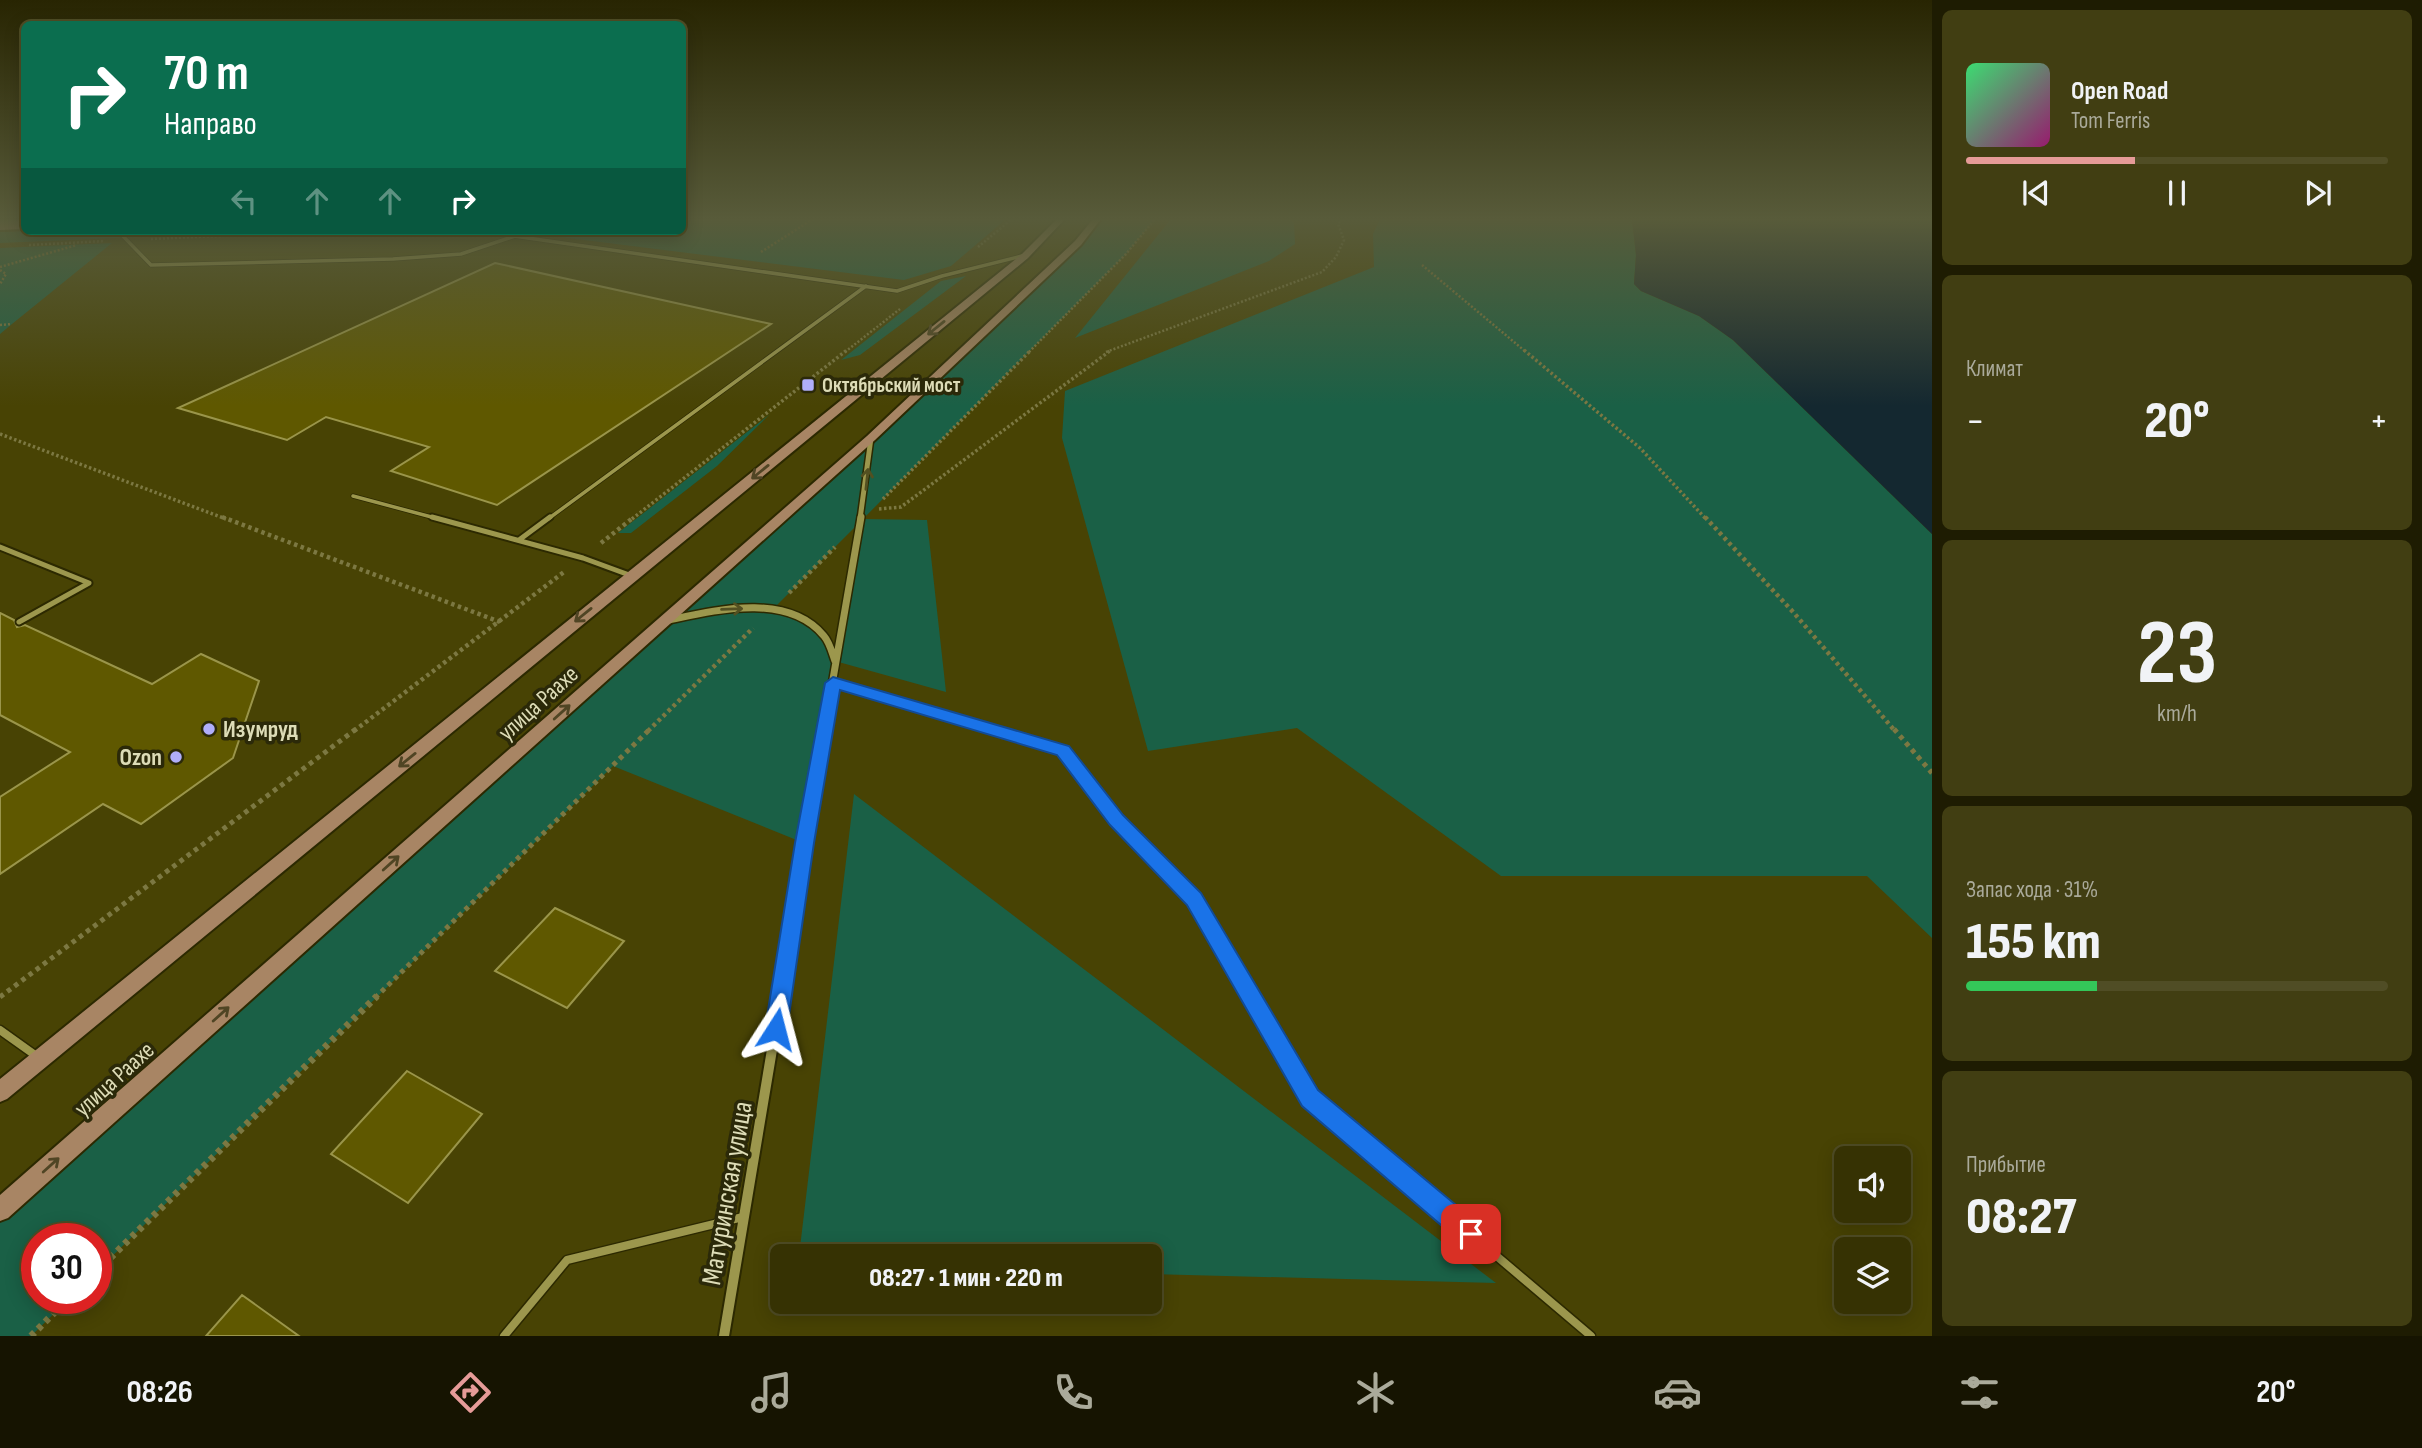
<!DOCTYPE html>
<html lang="ru">
<head>
<meta charset="utf-8">
<style>
	:root { --surface:#363203; --page:#413e12; --text:#f1f3f6; --muted:#aaaa9a; --line:#504d25; --accent:#e69b98 }
	body { margin:0; font-family:"Sofia Sans Condensed",sans-serif; background:var(--page); color:var(--text); height:100vh; display:flex; flex-direction:column; font-size:26px; white-space:nowrap }
	* { box-sizing:border-box; margin:0 }
	p { font-size:23px; color:var(--muted) }
	.icon { flex:none; width:38px; height:38px; fill:none; stroke:currentColor; stroke-width:2; stroke-linecap:round; stroke-linejoin:round }
	.map { position:relative; flex:1; overflow:hidden }
	.sheet { display:flex; flex-direction:column; gap:10px; padding:10px; background:#1e1c02; width:490px }
	.sheet>* { flex:none }
	.guide { position:absolute; left:21px; top:21px; width:665px; height:214px; border-radius:10px; box-shadow:0 4px 18px #0003,0 0 0 2px var(--line); background:#0b6e4f; color:#fff; overflow:hidden }
	.fabs { position:absolute; left:1834px; top:1146px; display:grid; gap:14px }
	.fabs a { display:grid; place-items:center; width:77px; height:77px; border-radius:10px; background:var(--surface); box-shadow:0 4px 18px #0003,0 0 0 2px var(--line); font-size:35px }
	.speed { position:absolute; left:21px; top:1223px; display:flex; gap:14px; font-size:35px; font-weight:700; text-align:center }
	.speed>* { display:grid; place-content:center; width:91px; height:91px; border-radius:50%; background:var(--surface); box-shadow:0 4px 18px #0003,0 0 0 2px var(--line); line-height:1 }
	.speed .limit { border:10px solid #d22; background:#fff; color:#111 }
	.pin { position:absolute; display:grid; place-items:center; width:60px; height:60px; color:#fff; margin:-30px; border-radius:14px; box-shadow:0 4px 10px #0006 }
	.me { position:absolute; width:77px; margin:-38px; rotate:9deg; stroke-linejoin:round; filter:drop-shadow(0 0 5px #0008) }
	.turn { display:flex; align-items:center; gap:24px; height:147px; padding:0 28px; font-size:32px }
	.turn .icon { width:91px; height:91px; stroke-width:2.5 }
	.turn b { display:block; font-size:49px; line-height:60px }
	.lanes { display:flex; align-items:center; height:66px; padding:0 28px; background:#0003; justify-content:center; gap:35px; direction:ltr }
	.lanes .off { opacity:.35 }
	.big { font-size:52px; font-weight:800; line-height:1.1 }
	.sheet .card { flex:1; display:flex; flex-direction:column; justify-content:center; gap:10px; min-width:0; padding:0 24px; border-radius:10px; background:var(--page) }
	.sheet .dial { align-items:center; gap:0 }
	.dial b { font-size:91px; line-height:1 }
	.song { display:flex; align-items:center; gap:21px }
	.cover { width:84px; height:84px; border-radius:10px; background:linear-gradient(135deg,hsl(140 70% 55%),hsl(320 70% 35%)) }
	.played { height:7px; border-radius:4px; background:linear-gradient(90deg,var(--accent) 40%,var(--line) 40%) }
	.keys { display:flex; justify-content:space-around; direction:ltr }
	.heat { display:flex; justify-content:space-between; align-items:center; font-size:38px; direction:ltr }
	.charge { height:10px; border-radius:5px; background:linear-gradient(90deg,#34c759 31%,var(--line) 0) }
	.trip { position:absolute; left:770px; top:1244px; width:392px; height:70px; border-radius:10px; background:var(--surface); box-shadow:0 4px 18px #0003,0 0 0 2px var(--line); font-weight:800; line-height:70px; text-align:center }
	.tab-bar { display:flex; height:112px; justify-content:space-around; align-items:center; background:#161401; color:var(--muted) }
	.tab-bar .icon { width:49px; height:49px }
	.tab-bar .current { color:var(--accent) }
	.tab-bar b { font-size:32px; color:var(--text) }
	main { display:flex; flex:1; min-height:0 }
	.map>svg:first-child { display:block }
</style>
</head>
<body>
<main>
<div class="map">
<svg width="1932" height="1336" viewBox="0 0 1932 1336">
	<rect width="100%" height="100%" fill="#484304"/>
	<path fill="#1a6046" fill-rule="evenodd" d="M683,219H1006L951,266L904,280L536,234L546,231H682Z
		M1097,219H1155L1126,254L863,519L927,520L946,692L835,661L804,843L613,766L96,1272V1239H37V1298L69,1299L31,1336H0V1211L871,438L1027,292ZM861,521L834,659C819,625 806,622 772,610Z
		M1171,219H1291L1294,223L1295,244L1269,261L1075,338Z
		M1380,219H1632L1636,255L1634,284L1641,291L1699,316L1733,340L1932,534V938L1867,876H1501L1297,728L1148,751L1062,438L1065,391L1374,267L1373,234Z
		M24,231H279L0,243V232Z
		M112,243L12,324L0,334V248Z
		M966,276L860,355L841,360L941,281Z
		M770,414L717,466L631,533H618Z
		M854,794L1496,1283L1150,1274V1256H799Z"/>
	<path fill="#142830" d="M1632,219H1932V534L1733,340L1699,316L1641,291L1634,284L1636,255Z"/>
	<path fill="#5f5800" stroke="#9a954a" stroke-width="2" d="M495,263L771,324L497,505L391,471L429,447L326,417L287,440L178,408Z
		M0,613L14,620L17,627L25,625L152,684L201,654L259,681L233,758L141,824L103,804L0,874V797L70,752L0,715Z
		M555,908L624,941L567,1008L495,971Z
		M407,1071L482,1114L408,1203L331,1154Z
		M242,1295L299,1336H206Z"/>
	<g fill="none" stroke-linecap="round" stroke-linejoin="round">
		<defs>
			<path id="lane-far3" d="M118,231L151,265L393,259L461,254L530,231
				M514,236L897,291L942,276L1022,256
				M353,496L439,519
				M548,519L866,286"/>
			<path id="lane-far2" d="M432,517L583,558L632,576
				M519,540L550,517
				M0,547L89,583L19,622
				M833,683L994,731"/>
			<path id="lane-far1" d="M988,729L1063,751L1116,820L1194,899L1252,998"/>
			<path id="lane" d="M1251,996L1310,1098L1591,1336
				M0,1030L35,1055
				M504,1336L567,1260L743,1217"/>
			<path id="street-far3" d="M860,519L871,438"/>
			<path id="street-far2" d="M669,620C716,610 788,592 824,636C830,643 832,653 835,661
				M824,731L861,517"/>
			<path id="street-far1" d="M780,998L824,729"/>
			<path id="street" d="M724,1336L781,996"/>
			<path id="secondary" d="M1057,219H1065L1028,258L7,1099L0,1102V1079L1022,254Z
				M1093,219H1101L1081,245L875,440L8,1218L0,1221V1195L867,436L1075,241Z"/>
			<path id="primary" d="M0,219H24V229L0,230Z"/>
		</defs>
		<use href="#lane-far3" stroke="#2c2901" stroke-width="5"/>
		<use href="#lane-far2" stroke="#2c2901" stroke-width="9"/>
		<use href="#lane-far1" stroke="#2c2901" stroke-width="10"/>
		<use href="#lane" stroke="#2c2901" stroke-width="11"/>
		<use href="#street-far3" stroke="#2c2901" stroke-width="8"/>
		<use href="#street-far2" stroke="#2c2901" stroke-width="10"/>
		<use href="#street-far1" stroke="#2c2901" stroke-width="12"/>
		<use href="#street" stroke="#2c2901" stroke-width="14"/>
		<use href="#secondary" stroke="#2c2901" stroke-width="4"/>
		<use href="#primary" stroke="#2c2901" stroke-width="4"/>
		<path stroke="#7c7842" stroke-width="2.5" stroke-dasharray="2 2" stroke-linecap="butt" d="M151,239L332,231
			M29,245L104,241
			M978,247L1012,219
			M761,252L813,219
			M1422,265L1526,352
			M0,267L77,245
			M0,270L6,274L0,284
			M0,325L12,324
			M845,352L900,309
			M1029,352L1126,254L1155,219
			M1106,352L1322,272L1336,257L1344,240L1338,224L1342,219"/>
		<path stroke="#7c7842" stroke-width="3.5" stroke-dasharray="2.5 2.5" stroke-linecap="butt" d="M1524,350L1640,448L1706,519
			M0,434L226,519
			M883,499L1031,350
			M879,509L901,507L1111,350
			M632,519L847,350"/>
		<path stroke="#7c7842" stroke-width="4.5" stroke-dasharray="3.5 3.5" stroke-linecap="butt" d="M222,517L500,622
			M1705,517L1794,613L1895,731
			M601,543L634,517
			M789,593L835,547
			M354,731L564,572
			M648,731L753,628"/>
		<path stroke="#7c7842" stroke-width="5" stroke-dasharray="4.5 4.5" stroke-linecap="butt" d="M1894,729L1932,773
			M0,997L356,729
			M375,998L650,729"/>
		<path stroke="#7c7842" stroke-width="7" stroke-dasharray="5 5" stroke-linecap="butt" d="M96,1272L377,996
			M31,1336L69,1298"/>
		<use href="#lane-far3" stroke="#9c974d" stroke-width="3.5"/>
		<use href="#lane-far2" stroke="#9c974d" stroke-width="5"/>
		<use href="#lane-far1" stroke="#9c974d" stroke-width="6"/>
		<use href="#lane" stroke="#9c974d" stroke-width="8"/>
		<use href="#street-far3" stroke="#9c974d" stroke-width="5"/>
		<use href="#street-far2" stroke="#9c974d" stroke-width="7"/>
		<use href="#street-far1" stroke="#9c974d" stroke-width="9"/>
		<use href="#street" stroke="#9c974d" stroke-width="10"/>
		<use href="#secondary" fill="#a88564" fill-rule="evenodd"/>
		<use href="#primary" fill="#b3737c" fill-rule="evenodd"/>
	</g>
	<defs><path id="oneway-shaft" d="M-6 0H5M1.5-3L5.5 0L1.5 3" fill="none" stroke-width="1.6" stroke-linecap="round" stroke-linejoin="round" transform="scale(1.75)"/></defs>
	<g stroke="#504524">
		<use href="#oneway-shaft" transform="translate(936 328) rotate(141)"/>
		<use href="#oneway-shaft" transform="translate(760 472) rotate(141)"/>
		<use href="#oneway-shaft" transform="translate(583 615) rotate(141)"/>
		<use href="#oneway-shaft" transform="translate(562 712) rotate(-42)"/>
		<use href="#oneway-shaft" transform="translate(407 760) rotate(141)"/>
		<use href="#oneway-shaft" transform="translate(391 863) rotate(-42)"/>
		<use href="#oneway-shaft" transform="translate(221 1014) rotate(-42)"/>
		<use href="#oneway-shaft" transform="translate(51 1165) rotate(-42)"/>
	</g>
	<g stroke="#535021">
		<use href="#oneway-shaft" transform="translate(867 479) rotate(-84)"/>
		<use href="#oneway-shaft" transform="translate(732 609) rotate(-2)"/>
	</g>
	<linearGradient id="sky" x2="0" y2="1"><stop stop-color="#282502"/><stop offset="0.54" stop-color="#585b3a"/><stop offset="1" stop-color="#585b3a" stop-opacity="0"/></linearGradient>
	<rect width="1932" height="406" fill="url(#sky)"/>
	<path fill="#1a73e8" stroke="#114b97" stroke-width="2" d="M833,677L1069,746L1123,815L1201,893L1318,1090L1480,1225L1483,1234L1480,1243L1471,1246L1462,1243L1302,1106L1187,905L1110,825L1057,755L840,690L814,843L787,1029L784,1036L776,1039L768,1036L765,1029L795,843L825,683Z"/>
	<g fill="#b0aefa" stroke="#2b2909" stroke-width="2.5">
		<rect x="801" y="378" width="14" height="14" rx="3.5"/>
		<circle cx="209" cy="729" r="7"/>
		<circle cx="176" cy="757" r="7"/>
	</g>
	<g text-anchor="middle" stroke-width="7" stroke-linejoin="round" paint-order="stroke">
		<g font-size="21" font-weight="bold" fill="#dddcb7" stroke="#2b2909" text-anchor="start">
			<text x="822" y="392">Октябрьский мост</text>
		</g>
		<g font-size="24" fill="#dddcb7" stroke="#2b2909">
			<text transform="translate(538 703) rotate(-42)" y="8">улица Раахе</text>
			<text transform="translate(114 1079) rotate(-42)" y="8">улица Раахе</text>
		</g>
		<g font-size="24" font-weight="bold" fill="#dddcb7" stroke="#2b2909" text-anchor="start">
			<text x="223" y="737">Изумруд</text>
			<text x="162" y="765" text-anchor="end">Ozon</text>
		</g>
		<g font-size="28" fill="#dddcb7" stroke="#2b2909">
			<text transform="translate(726 1193) rotate(-80)" y="10">Матуринская улица</text>
		</g>
	</g>
</svg>
<div class="fabs">
<a><svg class="icon" aria-label="sound" viewBox="0 0 24 24"><path d="M4 9h4l5-4v14l-5-4H4zM17 9q2 3 0 6"/></svg></a>
<a><svg class="icon" aria-label="layers" viewBox="0 0 24 24"><path d="M12 4l9 5-9 5-9-5zM3 14l9 5 9-5"/></svg></a>
</div>
<div class="speed"><div class="limit">30</div></div>
<div class="pin" style="left:1471px;top:1234px;background:#d93025"><svg class="icon" aria-label="arrive" viewBox="0 0 24 24"><path d="M6 21V4h12l-3 4 3 4H6"/></svg></div>
<svg class="me" style="left:776px;top:1029px" viewBox="-20 -20 40 40"><path d="M0-17L14 15 0 8-14 15z" fill="#1a73e8" stroke="#fff" stroke-width="4"/></svg>
<div class="trip">08:27 · 1 мин · 220 m</div>
<div class="guide">
<div class="turn"><svg class="icon" aria-label="right" viewBox="0 0 24 24"><path d="M7 20v-9h11M14 6l5 5-5 5"/></svg><div><b>70 m</b>Направо</div></div>
<div class="lanes"><svg class="icon off" aria-label="left" viewBox="0 0 24 24"><path d="M17 20v-9H6M10 6l-5 5 5 5"/></svg><svg class="icon off" aria-label="ahead" viewBox="0 0 24 24"><path d="M12 20V5M6 11l6-6 6 6"/></svg><svg class="icon off" aria-label="ahead" viewBox="0 0 24 24"><path d="M12 20V5M6 11l6-6 6 6"/></svg><svg class="icon" aria-label="right" viewBox="0 0 24 24"><path d="M7 20v-9h11M14 6l5 5-5 5"/></svg></div>
</div>
</div>
<section class="sheet">
<div class="card">
<div class="song"><i class="cover"></i><div><b>Open Road</b><p>Tom Ferris</p></div></div>
<div class="played"></div>
<div class="keys"><svg class="icon" aria-label="previous" viewBox="0 0 24 24"><path d="M18 5L8 12l10 7zM5 5v14"/></svg><svg class="icon" aria-label="pause" viewBox="0 0 24 24"><path d="M8 5v14M16 5v14"/></svg><svg class="icon" aria-label="next" viewBox="0 0 24 24"><path d="M6 5l10 7-10 7zM19 5v14"/></svg></div>
</div>
<div class="card"><p>Климат</p>
<div class="heat"><a>−</a><b class="big">20°</b><a>+</a></div>
</div>
<div class="card dial"><b>23</b><p>km/h</p></div>
<div class="card"><p>Запас хода · 31%</p><b class="big">155 km</b><div class="charge"></div></div>
<div class="card"><p>Прибытие</p><b class="big">08:27</b></div>
</section>
</main>
<nav class="tab-bar">
<b>08:26</b>
<svg class="icon current" aria-label="directions" viewBox="0 0 24 24"><path d="M12 3l9 9-9 9-9-9zM9 14v-3h6M13 9l2 2-2 2"/></svg>
<svg class="icon" aria-label="music" viewBox="0 0 24 24"><path d="M9 18V5l10-2v13"/><circle cx="6" cy="18" r="3"/><circle cx="16" cy="16" r="3"/></svg>
<svg class="icon" aria-label="phone" viewBox="0 0 24 24"><path d="M5 4h4l2 5-3 2q2 4 5 5l2-3 5 2v4C11 20 4 13 5 4z"/></svg>
<svg class="icon" aria-label="climate" viewBox="0 0 24 24"><path d="M12 3v18M4 7l16 10M4 17L20 7"/></svg>
<svg class="icon" aria-label="car" viewBox="0 0 24 24"><path d="M5 17H2v-5l4-1 3-4h7l3 4 3 1v5h-3M9 17h6M6 11h13"/><circle cx="7" cy="17" r="2"/><circle cx="17" cy="17" r="2"/></svg>
<svg class="icon" aria-label="filters" viewBox="0 0 24 24"><path d="M4 7h16M4 17h16"/><circle cx="9" cy="7" r="2"/><circle cx="15" cy="17" r="2"/></svg>
<b>20°</b>
</nav>
</body>
</html>
